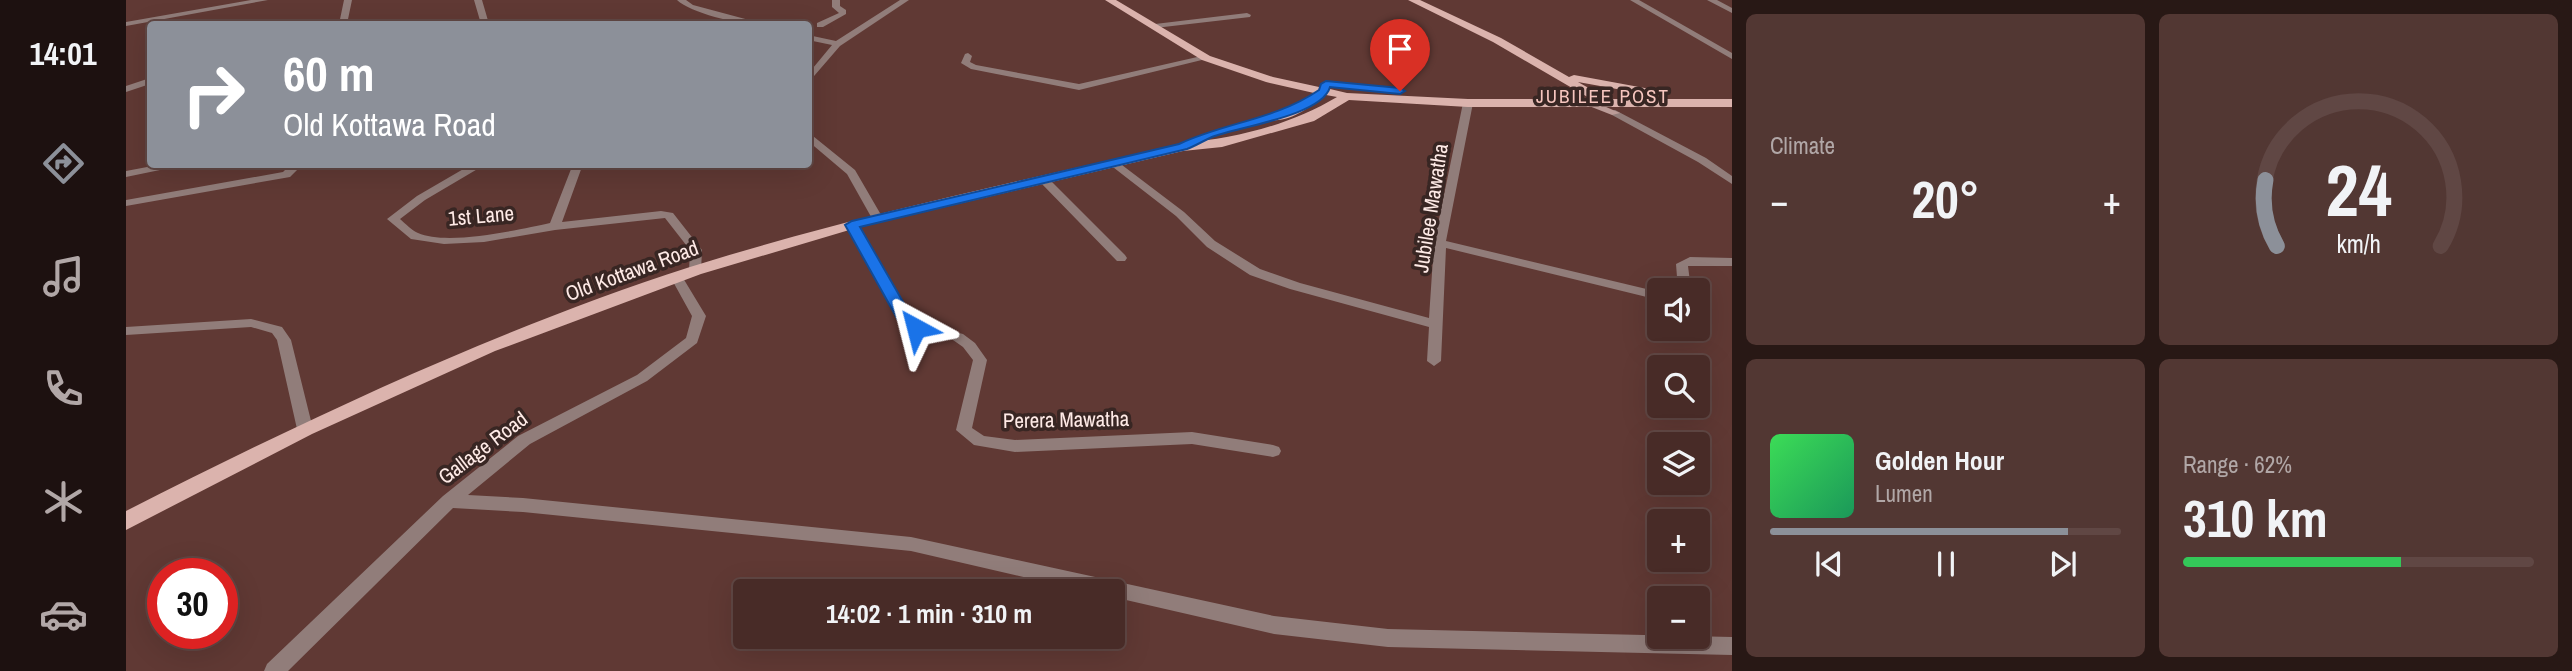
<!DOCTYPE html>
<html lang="en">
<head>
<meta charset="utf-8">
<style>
	:root { --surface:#482b27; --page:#523733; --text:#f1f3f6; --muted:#b1a7a7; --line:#604744; --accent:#8c9099 }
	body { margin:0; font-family:"Archivo Narrow",sans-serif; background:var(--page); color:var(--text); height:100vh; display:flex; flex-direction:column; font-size:26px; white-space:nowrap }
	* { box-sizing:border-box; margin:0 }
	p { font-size:23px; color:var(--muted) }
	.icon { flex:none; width:38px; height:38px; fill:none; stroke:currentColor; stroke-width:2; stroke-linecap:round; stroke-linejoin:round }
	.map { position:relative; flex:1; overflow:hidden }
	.side { display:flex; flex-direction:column; gap:14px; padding:14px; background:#281815; width:840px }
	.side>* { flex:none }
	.top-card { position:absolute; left:21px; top:21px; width:665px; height:147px; border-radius:7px; box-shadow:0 7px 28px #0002,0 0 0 2px var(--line); background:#8c9099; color:#fff; overflow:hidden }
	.controls { position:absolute; left:1521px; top:278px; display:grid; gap:14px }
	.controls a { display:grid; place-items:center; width:63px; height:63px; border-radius:7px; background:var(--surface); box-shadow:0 7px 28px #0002,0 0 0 2px var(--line); font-size:35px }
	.speed { position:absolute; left:21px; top:558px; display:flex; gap:14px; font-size:35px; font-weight:700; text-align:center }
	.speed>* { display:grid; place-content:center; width:91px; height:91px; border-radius:50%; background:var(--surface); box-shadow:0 7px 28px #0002,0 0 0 2px var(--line); line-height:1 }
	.speed .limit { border:10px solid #d22; background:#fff; color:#111 }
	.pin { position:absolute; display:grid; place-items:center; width:60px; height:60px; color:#fff; margin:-72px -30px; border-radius:50% 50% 50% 0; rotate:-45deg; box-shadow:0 0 7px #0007 }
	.pin .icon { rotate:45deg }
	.me { position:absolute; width:77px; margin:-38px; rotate:322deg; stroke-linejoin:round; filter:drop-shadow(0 0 5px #0008) }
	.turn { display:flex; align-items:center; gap:24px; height:147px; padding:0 21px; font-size:32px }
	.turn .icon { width:91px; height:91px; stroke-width:2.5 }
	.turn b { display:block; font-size:49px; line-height:60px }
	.big { font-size:52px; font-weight:700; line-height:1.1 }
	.side .widget { flex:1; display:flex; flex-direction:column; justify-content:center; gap:10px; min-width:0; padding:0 24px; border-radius:10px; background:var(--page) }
	.side .dial { align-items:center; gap:0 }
	.dial svg { height:182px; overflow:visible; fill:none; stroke:var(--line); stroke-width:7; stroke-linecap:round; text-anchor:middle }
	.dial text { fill:var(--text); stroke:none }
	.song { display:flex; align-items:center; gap:21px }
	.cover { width:84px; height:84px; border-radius:10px; background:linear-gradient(135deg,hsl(130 70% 55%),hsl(150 70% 35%)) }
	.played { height:7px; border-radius:4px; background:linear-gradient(90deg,var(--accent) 85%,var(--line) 85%) }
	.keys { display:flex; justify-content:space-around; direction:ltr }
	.heat { display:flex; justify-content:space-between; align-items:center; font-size:38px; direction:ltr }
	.charge { height:10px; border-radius:5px; background:linear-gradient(90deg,#34c759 62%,var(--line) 0) }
	.side .tiles { flex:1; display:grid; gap:14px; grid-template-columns:repeat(2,1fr) }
	.trip { position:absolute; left:607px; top:579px; width:392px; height:70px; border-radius:7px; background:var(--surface); box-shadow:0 7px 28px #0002,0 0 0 2px var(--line); font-weight:700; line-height:70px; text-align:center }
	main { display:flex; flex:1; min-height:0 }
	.dock { display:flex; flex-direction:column; width:126px; justify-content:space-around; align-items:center; background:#1d1110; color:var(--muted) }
	.dock .icon { width:49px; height:49px }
	.dock .current { color:var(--accent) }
	.dock b { font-size:32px; color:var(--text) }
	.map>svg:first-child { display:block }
</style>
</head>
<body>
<main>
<nav class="dock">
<b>14:01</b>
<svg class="icon current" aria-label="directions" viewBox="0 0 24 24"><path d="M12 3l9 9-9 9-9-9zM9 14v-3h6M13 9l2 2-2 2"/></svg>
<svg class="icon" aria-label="music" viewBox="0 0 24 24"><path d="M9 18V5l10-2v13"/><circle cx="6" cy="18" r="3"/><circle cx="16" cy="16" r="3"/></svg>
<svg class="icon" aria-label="phone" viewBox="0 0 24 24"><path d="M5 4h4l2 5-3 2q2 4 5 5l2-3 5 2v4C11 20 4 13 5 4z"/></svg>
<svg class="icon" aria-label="climate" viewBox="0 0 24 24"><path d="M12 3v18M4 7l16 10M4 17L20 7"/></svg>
<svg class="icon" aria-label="car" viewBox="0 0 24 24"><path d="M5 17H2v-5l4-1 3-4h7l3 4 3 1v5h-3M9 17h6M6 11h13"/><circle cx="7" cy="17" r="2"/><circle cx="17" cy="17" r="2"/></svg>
</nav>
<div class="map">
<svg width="1606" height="671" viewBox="0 0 1606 671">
	<rect width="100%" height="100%" fill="#603934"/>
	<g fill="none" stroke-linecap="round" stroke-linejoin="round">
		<path fill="#917d7a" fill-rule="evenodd" d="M125,0H142L0,26V22Z
			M218,0H226L221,24H213Z
			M348,0H356L363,24H355Z
			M551,0H560L567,5L638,24C618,26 566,14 551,0Z
			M706,0H714V6L720,10V14L697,27H691V23L713,13L706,7Z
			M774,0H783L714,46L682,83V74L706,45L682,40V35L710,41Z
			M1504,0H1513L1606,53V59Z
			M1581,0H1591L1606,8V13Z
			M1121,13L1125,15L1124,17L1029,28L1025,26L1029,24Z
			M39,20L67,22L71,24H36L35,22Z
			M842,53L846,56L844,62L850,65L953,84L1080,55L1084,58L953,90L845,69L835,63L839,54Z
			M24,78V84L0,92V86Z
			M1342,100L1347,103L1320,241L1533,292V300L1320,248L1315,361L1308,366L1301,361L1303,327L1164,289L1124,275L1081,247L1050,216L983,164L984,162H992L1058,212L1089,241L1134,269L1174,283L1303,318L1308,243L1337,103Z
			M1489,110L1580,158L1606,176V184L1572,162L1486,115V111Z
			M682,132L729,170L758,220L756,222H748L721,174L682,141Z
			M37,164H63L0,177V171Z
			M165,164H177L164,177L0,206V200L157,172Z
			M346,164H360L299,200L274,219C280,224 285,230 292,233C321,246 392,230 424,223L447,164H457L436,222L535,211L547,213L576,250L575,271L569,275L563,271L564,250L539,218L429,230L358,242L318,244L285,239L261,219L291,196Z
			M918,177L922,178L999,255L1001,258L999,261H991L914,182V178Z
			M726,221L732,225L783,315L799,324L837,334L849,343L861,360L846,428L858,436L889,440L1066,432L1147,445L1153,447L1155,451L1153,455L1147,457L1066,444L889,452L848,445L830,430L847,360L837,347L827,340L789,330L773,320L720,225Z
			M1564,257L1606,258V266H1562L1565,290H1552L1550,264Z
			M551,274L557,278L580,316L571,343L521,381L404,444L342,495L397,498L785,537L1148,616L1262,629L1606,637V655L1262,647L1148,634L987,597V592H962L785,551L397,512L327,508L162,671H138L141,664L317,496L392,436L511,375L560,338L566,316L545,278Z
			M125,319L156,327L165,340L187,429L185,433H173L171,429L151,340L146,333L125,327L0,335V327Z"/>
		<path fill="#bb9b97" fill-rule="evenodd" d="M1458,100H1464L1494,113L1486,115L1458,104Z"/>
		<path fill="#dbb3ad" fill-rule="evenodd" d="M979,0H990L1084,56L1147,77L1193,87L1199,84L1203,85L1204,89L1221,93L1342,99H1465L1367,42L1282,0H1294L1375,38L1443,77L1448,75L1524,89L1530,92L1524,95L1452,82L1482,99H1606V107H1342L1223,100L1188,121L1096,147L1057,151L730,228L575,274L369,351L186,434L0,530V511C183,418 369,330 564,267C726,216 892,182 1057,143C1111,138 1164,125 1211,97L1200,95C1185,106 1165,122 1146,120V114L1170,105L1188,93L1140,82L1076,60Z"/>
	</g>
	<path fill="#1a73e8" stroke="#114b97" stroke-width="2" d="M1200,81L1274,88L1279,91L1274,94L1204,87C1196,116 1111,127 1086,137C1077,141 1069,146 1061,149L734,227L784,314L797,328L795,331H784L772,320L719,225L726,221L1053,144C1100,122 1149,120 1193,90L1195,84Z"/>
	<g text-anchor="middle" stroke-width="7" stroke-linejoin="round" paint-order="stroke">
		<g font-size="19" letter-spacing="2" fill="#f7c6bf" stroke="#382623">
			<text x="1477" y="103">JUBILEE POST</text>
		</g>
		<g font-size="21" fill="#feeae6" stroke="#382623">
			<text transform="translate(1305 208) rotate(-81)" y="7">Jubilee Mawatha</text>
			<text transform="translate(355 216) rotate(-5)" y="7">1st Lane</text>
			<text transform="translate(506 271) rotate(-20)" y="7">Old Kottawa Road</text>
			<text transform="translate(940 420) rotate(-1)" y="7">Perera Mawatha</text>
			<text transform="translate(357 448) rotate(-37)" y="7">Gallage Road</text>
		</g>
	</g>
</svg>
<div class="controls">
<a><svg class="icon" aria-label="sound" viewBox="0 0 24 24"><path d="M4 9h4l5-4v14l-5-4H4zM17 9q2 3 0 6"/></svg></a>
<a><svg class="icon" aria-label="search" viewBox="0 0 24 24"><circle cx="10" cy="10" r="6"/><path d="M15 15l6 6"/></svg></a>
<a><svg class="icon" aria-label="layers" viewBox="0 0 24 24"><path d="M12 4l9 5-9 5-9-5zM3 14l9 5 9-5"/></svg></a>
<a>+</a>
<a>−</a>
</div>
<div class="speed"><div class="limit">30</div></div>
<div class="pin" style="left:1274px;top:91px;background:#d93025"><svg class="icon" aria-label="arrive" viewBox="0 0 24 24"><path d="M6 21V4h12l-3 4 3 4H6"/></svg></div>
<svg class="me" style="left:790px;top:328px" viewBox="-20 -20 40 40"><path d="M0-17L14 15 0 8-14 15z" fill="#1a73e8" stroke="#fff" stroke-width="4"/></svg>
<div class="trip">14:02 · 1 min · 310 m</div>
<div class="top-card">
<div class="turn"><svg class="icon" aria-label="right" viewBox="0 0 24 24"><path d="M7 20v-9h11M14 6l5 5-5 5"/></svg><div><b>60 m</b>Old Kottawa Road</div></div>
</div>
</div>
<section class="side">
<div class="tiles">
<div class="widget"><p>Climate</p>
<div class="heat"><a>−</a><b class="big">20°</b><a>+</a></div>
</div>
<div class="widget dial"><svg viewBox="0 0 100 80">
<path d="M14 69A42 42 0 1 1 86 69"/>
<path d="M14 69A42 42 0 0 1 9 40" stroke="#8c9099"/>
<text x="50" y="56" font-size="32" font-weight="700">24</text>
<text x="50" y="72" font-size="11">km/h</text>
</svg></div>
<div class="widget">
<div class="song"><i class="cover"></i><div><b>Golden Hour</b><p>Lumen</p></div></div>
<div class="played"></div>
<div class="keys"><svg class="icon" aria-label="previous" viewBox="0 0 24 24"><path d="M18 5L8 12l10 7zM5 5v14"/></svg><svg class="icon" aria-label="pause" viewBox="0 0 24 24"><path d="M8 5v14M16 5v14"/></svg><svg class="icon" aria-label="next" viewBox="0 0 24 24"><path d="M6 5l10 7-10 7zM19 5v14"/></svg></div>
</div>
<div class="widget"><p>Range · 62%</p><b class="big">310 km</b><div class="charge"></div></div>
</div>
</section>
</main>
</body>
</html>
